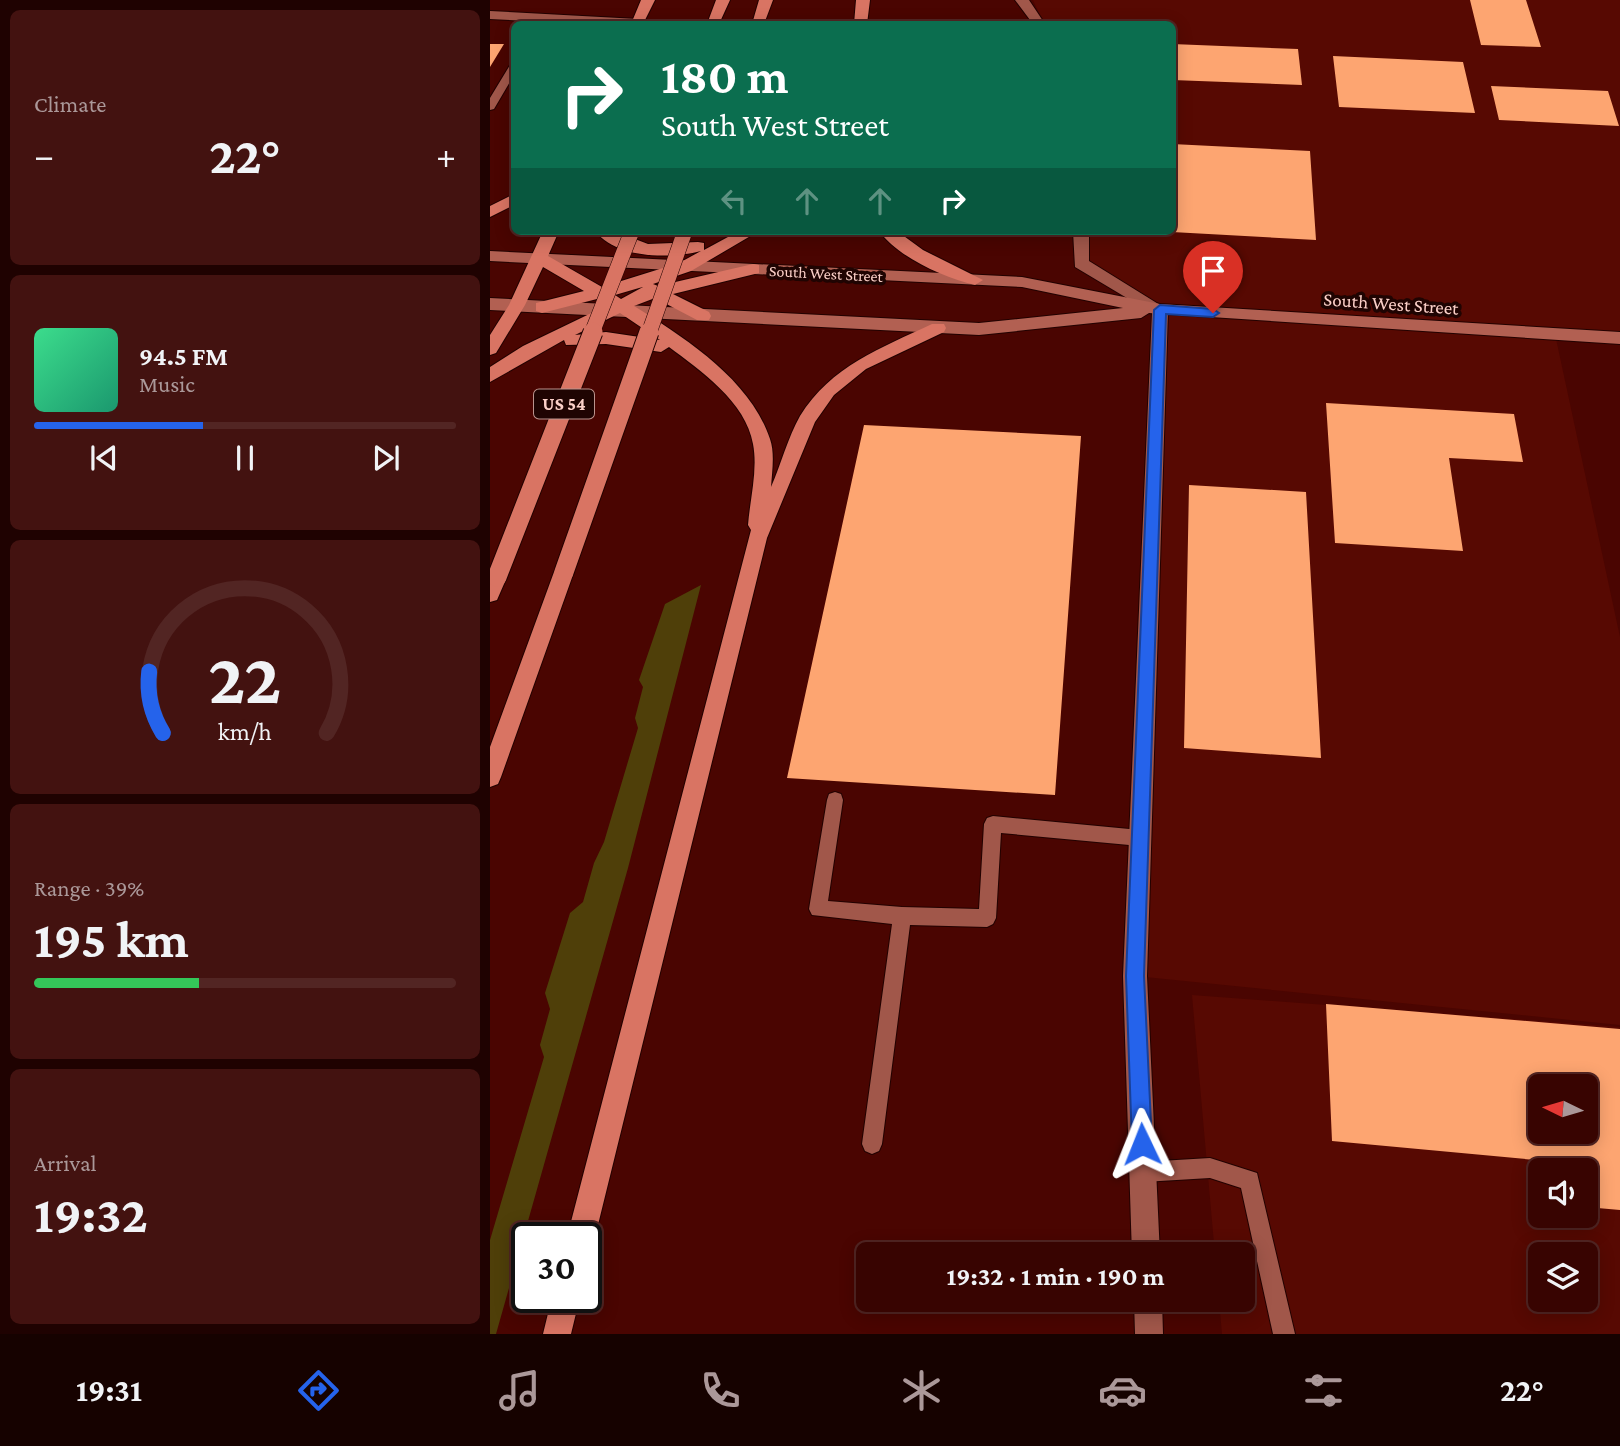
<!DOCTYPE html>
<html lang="en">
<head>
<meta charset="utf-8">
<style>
	:root { --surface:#380401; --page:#431210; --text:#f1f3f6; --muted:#ab9899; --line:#522523; --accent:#2563eb }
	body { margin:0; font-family:"Crimson Pro",serif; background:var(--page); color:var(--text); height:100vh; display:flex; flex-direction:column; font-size:26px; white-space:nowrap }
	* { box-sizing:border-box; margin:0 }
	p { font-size:23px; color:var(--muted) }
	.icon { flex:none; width:38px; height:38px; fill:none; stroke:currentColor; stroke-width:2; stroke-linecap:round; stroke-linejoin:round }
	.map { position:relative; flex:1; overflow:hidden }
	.panel { display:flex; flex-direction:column; gap:10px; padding:10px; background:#1f0201; width:490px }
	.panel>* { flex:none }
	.banner { position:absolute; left:21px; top:21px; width:665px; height:214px; border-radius:10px; box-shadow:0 4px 18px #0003,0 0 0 2px var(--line); background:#0b6e4f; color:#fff; overflow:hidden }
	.needle { width:46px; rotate:275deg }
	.fabs { position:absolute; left:1038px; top:1074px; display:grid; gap:14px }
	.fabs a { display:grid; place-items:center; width:70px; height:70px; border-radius:10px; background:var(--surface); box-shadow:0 4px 18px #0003,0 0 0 2px var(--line); font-size:35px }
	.speed { position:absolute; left:21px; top:1222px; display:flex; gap:14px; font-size:35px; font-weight:700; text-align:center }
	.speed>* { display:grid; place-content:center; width:91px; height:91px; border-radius:50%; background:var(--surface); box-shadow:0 4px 18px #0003,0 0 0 2px var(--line); line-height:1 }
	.speed .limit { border:4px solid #111; border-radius:10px; background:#fff; color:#111 }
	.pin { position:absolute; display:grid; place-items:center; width:60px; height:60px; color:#fff; margin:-72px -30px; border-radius:50% 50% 50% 0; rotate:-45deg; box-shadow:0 0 7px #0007 }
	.pin .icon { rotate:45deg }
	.me { position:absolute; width:77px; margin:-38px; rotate:358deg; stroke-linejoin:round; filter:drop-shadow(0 0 5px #0008) }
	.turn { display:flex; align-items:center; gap:24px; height:147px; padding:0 35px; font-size:32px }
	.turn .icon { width:91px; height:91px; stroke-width:2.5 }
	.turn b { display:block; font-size:49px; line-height:60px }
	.lanes { display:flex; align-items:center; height:66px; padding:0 35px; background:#0003; justify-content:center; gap:35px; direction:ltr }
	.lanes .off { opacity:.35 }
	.big { font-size:52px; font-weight:700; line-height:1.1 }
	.panel .tile { flex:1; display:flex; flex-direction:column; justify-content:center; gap:10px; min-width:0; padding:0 24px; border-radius:10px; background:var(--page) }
	.panel .dial { align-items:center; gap:0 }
	.dial svg { height:182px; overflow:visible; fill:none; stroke:var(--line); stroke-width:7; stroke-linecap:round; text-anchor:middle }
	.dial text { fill:var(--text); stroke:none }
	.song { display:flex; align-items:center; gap:21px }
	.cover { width:84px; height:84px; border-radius:10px; background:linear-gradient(135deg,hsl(150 70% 55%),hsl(160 70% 35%)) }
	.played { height:7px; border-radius:4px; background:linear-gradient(90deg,var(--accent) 40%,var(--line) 40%) }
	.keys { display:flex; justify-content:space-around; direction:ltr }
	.heat { display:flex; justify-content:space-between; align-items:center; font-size:38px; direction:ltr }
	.charge { height:10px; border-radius:5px; background:linear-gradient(90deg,#34c759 39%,var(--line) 0) }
	.trip { position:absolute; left:366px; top:1242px; width:399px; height:70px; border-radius:10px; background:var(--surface); box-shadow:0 4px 18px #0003,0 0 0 2px var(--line); font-weight:700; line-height:70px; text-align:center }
	.dock { display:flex; height:112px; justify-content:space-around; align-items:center; background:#160200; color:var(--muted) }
	.dock .icon { width:49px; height:49px }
	.dock .on { color:var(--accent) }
	.dock b { font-size:32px; color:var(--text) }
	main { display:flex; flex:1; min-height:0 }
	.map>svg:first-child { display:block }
</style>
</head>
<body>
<main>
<section class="panel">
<div class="tile"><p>Climate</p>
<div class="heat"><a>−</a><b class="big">22°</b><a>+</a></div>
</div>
<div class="tile">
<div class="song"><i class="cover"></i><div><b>94.5 FM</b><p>Music</p></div></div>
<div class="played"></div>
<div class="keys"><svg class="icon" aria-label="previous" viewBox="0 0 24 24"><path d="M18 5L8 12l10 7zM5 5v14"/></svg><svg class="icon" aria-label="pause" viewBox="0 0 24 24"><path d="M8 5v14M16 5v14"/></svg><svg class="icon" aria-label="next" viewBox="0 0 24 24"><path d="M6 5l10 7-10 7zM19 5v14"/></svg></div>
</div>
<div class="tile dial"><svg viewBox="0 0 100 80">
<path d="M14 69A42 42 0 1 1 86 69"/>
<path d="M14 69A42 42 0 0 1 8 42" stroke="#2563eb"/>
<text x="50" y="56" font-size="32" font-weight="700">22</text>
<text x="50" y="72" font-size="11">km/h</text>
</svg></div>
<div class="tile"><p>Range · 39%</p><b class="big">195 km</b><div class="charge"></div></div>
<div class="tile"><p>Arrival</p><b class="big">19:32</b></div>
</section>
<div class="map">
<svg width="1130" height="1334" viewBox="0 0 1130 1334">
	<rect width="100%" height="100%" fill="#4a0501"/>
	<path fill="#570902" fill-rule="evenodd" d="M543,0H1130V338L1065,334L1130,637V1025L645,976L670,310L600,270L596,231H682V24H554Z
		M702,995L1130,1027V1334H732L729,1300H752V1255H725ZM1050,1087H1096V1132H1050ZM1050,1171H1096V1216H1050ZM1050,1255H1096V1300H1050Z"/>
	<path fill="#4f3f09" d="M211,585L138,868L6,1334H0V1240L54,1057L50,1045L60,1009L55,993L80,913L93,902L104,863L114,842L148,728L145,718L153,687L149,680L175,604Z"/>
	<path fill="#fda571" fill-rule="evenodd" d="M980,0H1036L1051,47L991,45Z
		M0,44H14L0,67Z
		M682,44L808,49L812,85L682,80Z
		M843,56L973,62L985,113L849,107Z
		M1001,86L1118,91L1129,126L1009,120Z
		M682,144L820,151L826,240L682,232Z
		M836,403L1024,414L1033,462L959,458L973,551L845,543Z
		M374,425L591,436L565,795L297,778Z
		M699,485L816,492L831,758L694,748Z
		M836,1004L1130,1029V1210L1096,1207V1171H1079L1078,1163L842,1141ZM1050,1087H1096V1132H1050Z"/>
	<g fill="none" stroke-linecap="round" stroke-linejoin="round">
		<defs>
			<path id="lane" d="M24,64V75L4,109L0,110V98L20,65Z
				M345,792L351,794L353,800L338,901L412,907L489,909L494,824L497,818L503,816L650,830L656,832L659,838L656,844L650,846L511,833L506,918L503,924L497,927L420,925L392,1144L389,1151L382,1154L375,1151L372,1144L402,924L322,915L319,909L337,800L339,794Z
				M720,1158L767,1173L805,1334H783L751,1188L720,1178L653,1182L646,1179L643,1172L646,1165L653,1162Z"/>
			<path id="street" d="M525,0H539L555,24H543Z
				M0,11L148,19L155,23L102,24L0,19Z
				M583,231H599V261L678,310L657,976L670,1255H642L633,976L662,313L585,267Z
				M644,1300H672L673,1334H645Z"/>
			<path id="secondary" d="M0,251L532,277L670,304L1130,332V344L659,313L651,318L489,335L0,310V298L489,323L633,308L532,287L0,261Z"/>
			<path id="highway" d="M151,0H165L153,24H141Z
				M226,0H240L229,24H217Z
				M269,0H283L274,24H262Z
				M366,0H380L377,24H364Z
				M24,194V205L0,217V206Z
				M53,231H69L58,256L112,287L189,263L211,251C180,259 127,259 105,231H124L158,244L208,242L214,243V250L249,231H269L201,271L163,284L168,286L263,264L269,265V273L183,294L219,312L221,316L219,320H207L165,298L144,306C195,338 260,379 280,439C285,453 282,472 281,487C291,464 298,437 310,416C341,366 391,348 442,324H454L456,328L454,332L376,369L344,395L325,422L277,538L105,1237L101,1247L96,1249V1237H77L261,530L258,525C260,499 268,470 263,444C256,402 210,370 179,347L171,352L116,344L76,345L74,340L0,382V367L33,346L118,305L107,299L52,313L46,311V303L94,291L53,267L35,305L6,353L0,355V335L19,305ZM153,287L131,299L125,295L149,288ZM130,313L170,340L116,332L85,335Z
				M389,231H407L433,250L493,280L485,285C453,277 409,258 389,231Z
				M74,564L81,566L84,572L11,777L8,784L0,787V747L64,572L67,566Z
				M7,569L14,571L17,577L7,600L0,602V571Z
				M62,1297H90L81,1334H53Z"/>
		</defs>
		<use href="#lane" stroke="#220201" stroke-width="2"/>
		<use href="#street" stroke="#220201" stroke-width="2"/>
		<use href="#secondary" stroke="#220201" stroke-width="2"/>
		<use href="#highway" stroke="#220201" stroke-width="2"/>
		<use href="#lane" fill="#a1574a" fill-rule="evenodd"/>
		<use href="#street" fill="#a1574a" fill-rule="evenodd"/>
		<use href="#secondary" fill="#b26052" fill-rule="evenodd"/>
		<use href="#highway" fill="#d97463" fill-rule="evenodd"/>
		<defs>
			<path id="highway-bridge-far1" d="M102,333L142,231
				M159,333L195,231"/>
			<path id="highway-bridge" d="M74,572L159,332
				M7,577L103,332"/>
		</defs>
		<use href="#highway-bridge-far1" stroke="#220201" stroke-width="16" stroke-linecap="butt"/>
		<use href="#highway-bridge" stroke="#220201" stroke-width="21" stroke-linecap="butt"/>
		<use href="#highway-bridge-far1" stroke="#d97463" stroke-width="15"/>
		<use href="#highway-bridge" stroke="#d97463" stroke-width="19"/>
	</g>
	<path fill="#2563eb" stroke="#184099" stroke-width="2" d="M670,305L723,309L729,313L723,317L676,314L654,976L662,1144L659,1151L652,1154L645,1151L642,1144L636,976L664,310Z"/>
	<g text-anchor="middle" stroke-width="7" stroke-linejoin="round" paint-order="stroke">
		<g font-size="16" fill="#fcd0c8" stroke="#1f0402">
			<text transform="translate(336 273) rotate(3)" y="6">South West Street</text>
		</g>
		<rect fill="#1f0402" stroke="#ba938d" stroke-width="2" x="44" y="389.5" width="60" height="29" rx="5"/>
		<g font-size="18" font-weight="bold" fill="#fcd0c8">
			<text x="74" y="410">US 54</text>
		</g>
		<g font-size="19" fill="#fcd0c8" stroke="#1f0402">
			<text transform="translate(901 303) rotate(4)" y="7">South West Street</text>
		</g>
	</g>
</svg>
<div class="fabs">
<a><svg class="needle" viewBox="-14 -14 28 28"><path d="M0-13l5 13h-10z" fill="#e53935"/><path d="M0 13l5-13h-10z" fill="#ab9899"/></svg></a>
<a><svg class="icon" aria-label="sound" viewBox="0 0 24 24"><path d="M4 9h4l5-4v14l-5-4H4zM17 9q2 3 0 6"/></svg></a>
<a><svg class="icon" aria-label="layers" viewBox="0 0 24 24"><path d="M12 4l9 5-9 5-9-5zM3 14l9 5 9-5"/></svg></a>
</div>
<div class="speed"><div class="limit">30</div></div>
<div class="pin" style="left:723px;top:313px;background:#d93025"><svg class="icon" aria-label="arrive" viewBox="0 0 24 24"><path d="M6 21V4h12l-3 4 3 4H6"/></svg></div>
<svg class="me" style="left:652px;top:1144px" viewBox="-20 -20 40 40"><path d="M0-17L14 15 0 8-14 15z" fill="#2563eb" stroke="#fff" stroke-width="4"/></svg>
<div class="trip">19:32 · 1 min · 190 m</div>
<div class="banner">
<div class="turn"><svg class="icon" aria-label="right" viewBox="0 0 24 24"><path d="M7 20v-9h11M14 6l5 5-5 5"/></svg><div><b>180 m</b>South West Street</div></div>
<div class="lanes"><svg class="icon off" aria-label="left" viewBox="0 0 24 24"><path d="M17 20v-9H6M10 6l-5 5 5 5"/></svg><svg class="icon off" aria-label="ahead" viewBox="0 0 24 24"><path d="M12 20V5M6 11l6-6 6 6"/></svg><svg class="icon off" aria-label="ahead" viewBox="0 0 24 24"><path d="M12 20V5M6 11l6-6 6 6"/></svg><svg class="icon" aria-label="right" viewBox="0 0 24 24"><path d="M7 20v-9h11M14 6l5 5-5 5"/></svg></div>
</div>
</div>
</main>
<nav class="dock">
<b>19:31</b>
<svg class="icon on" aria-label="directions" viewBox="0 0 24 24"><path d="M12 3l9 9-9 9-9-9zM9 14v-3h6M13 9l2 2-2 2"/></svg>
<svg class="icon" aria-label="music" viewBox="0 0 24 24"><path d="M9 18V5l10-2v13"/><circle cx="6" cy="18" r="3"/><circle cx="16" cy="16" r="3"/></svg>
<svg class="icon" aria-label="phone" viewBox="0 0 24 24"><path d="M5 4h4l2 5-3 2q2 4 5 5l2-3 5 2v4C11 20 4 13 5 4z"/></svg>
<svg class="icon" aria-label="climate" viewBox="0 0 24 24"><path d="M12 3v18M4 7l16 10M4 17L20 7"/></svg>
<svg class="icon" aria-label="car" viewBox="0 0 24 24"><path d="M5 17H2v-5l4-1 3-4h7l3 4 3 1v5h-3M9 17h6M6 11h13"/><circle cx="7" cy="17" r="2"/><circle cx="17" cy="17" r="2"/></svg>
<svg class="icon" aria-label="filters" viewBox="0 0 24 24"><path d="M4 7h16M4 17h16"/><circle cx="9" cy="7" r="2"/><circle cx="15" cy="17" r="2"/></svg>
<b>22°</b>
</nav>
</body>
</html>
